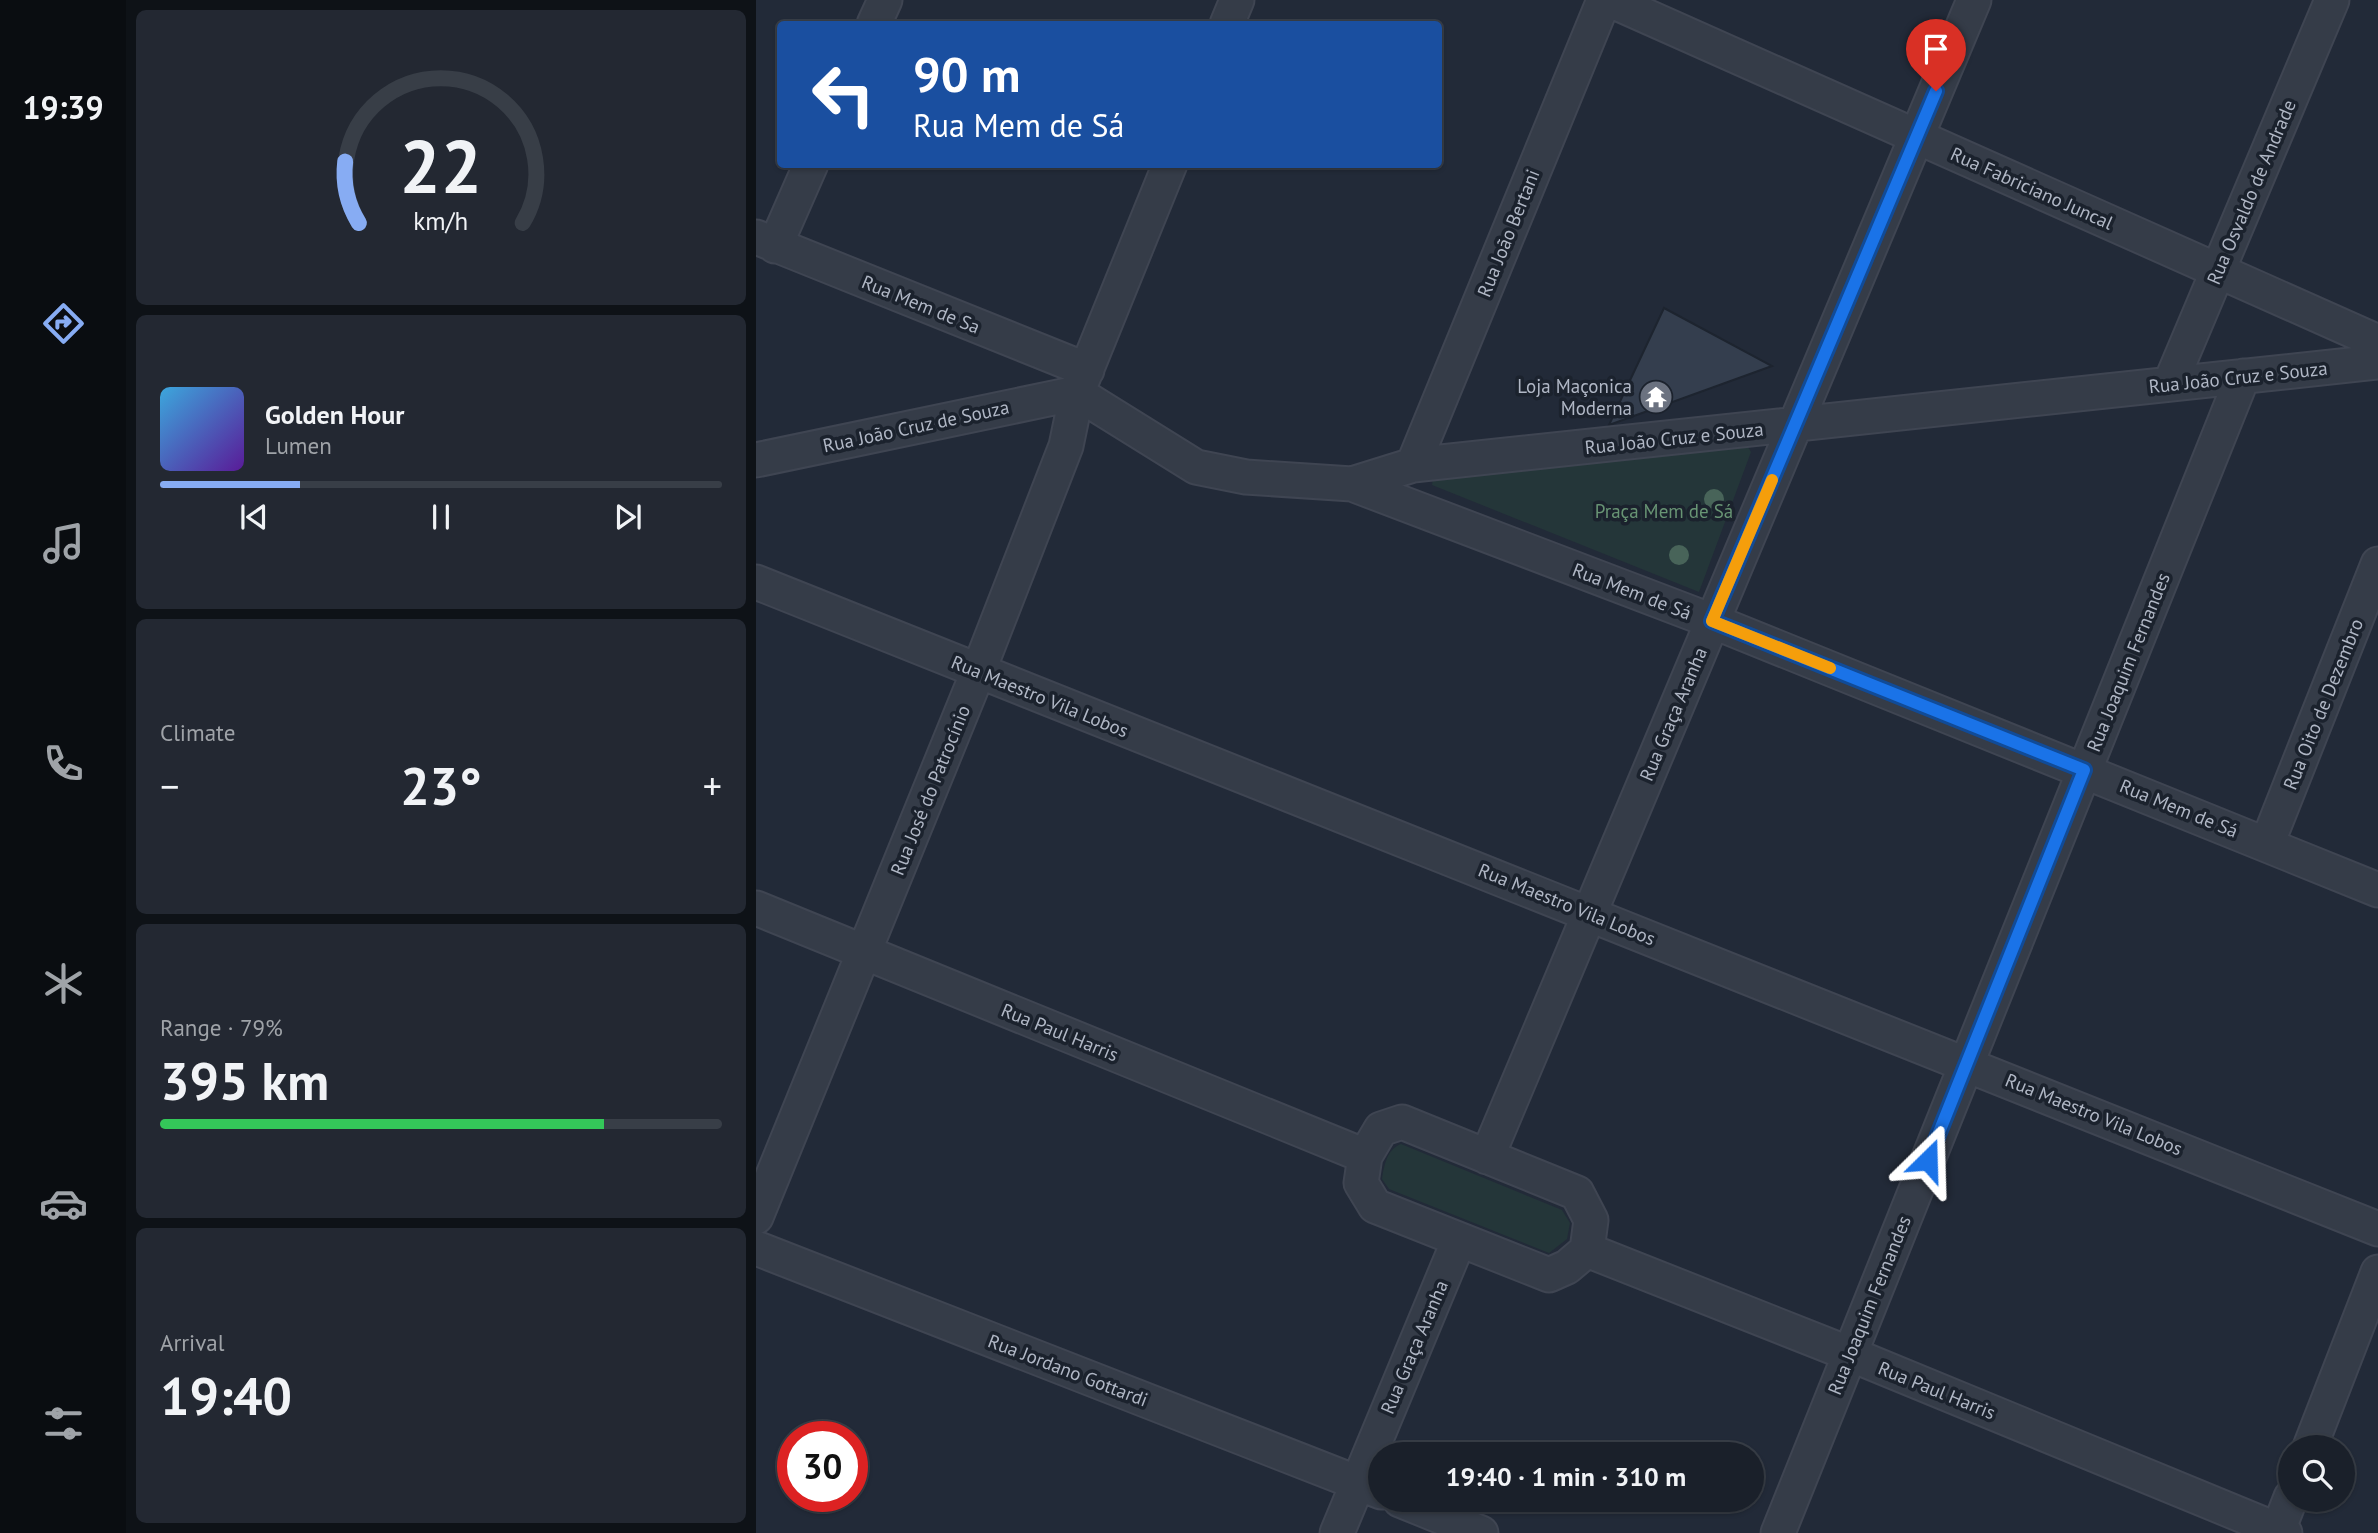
<!DOCTYPE html>
<html lang="en">
<head>
<meta charset="utf-8">
<style>
	:root { --surface:#1a202a; --page:#232832; --text:#f1f3f6; --muted:#9fa3a8; --line:#383e47; --accent:#87acf3 }
	body { margin:0; font-family:"PT Sans",sans-serif; background:var(--page); color:var(--text); height:100vh; display:flex; flex-direction:column; font-size:26px; white-space:nowrap }
	* { box-sizing:border-box; margin:0 }
	p { font-size:23px; color:var(--muted) }
	.icon { flex:none; width:38px; height:38px; fill:none; stroke:currentColor; stroke-width:2; stroke-linecap:round; stroke-linejoin:round }
	.map { position:relative; flex:1; overflow:hidden }
	.side { display:flex; flex-direction:column; gap:10px; padding:10px; background:#0e1217; width:630px }
	.side>* { flex:none }
	.hud { position:absolute; left:21px; top:21px; width:665px; height:147px; border-radius:7px; box-shadow:0 2px 5px #0004,0 0 0 2px var(--line); background:#1a4fa0; color:#fff; overflow:hidden }
	.fabs { position:absolute; left:1522px; top:1435px; display:grid; gap:14px }
	.fabs a { display:grid; place-items:center; width:77px; height:77px; border-radius:50%; background:var(--surface); box-shadow:0 2px 5px #0004,0 0 0 2px var(--line); font-size:35px }
	.speed { position:absolute; left:21px; top:1421px; display:flex; gap:14px; font-size:35px; font-weight:700; text-align:center }
	.speed>* { display:grid; place-content:center; width:91px; height:91px; border-radius:50%; background:var(--surface); box-shadow:0 2px 5px #0004,0 0 0 2px var(--line); line-height:1 }
	.speed .limit { border:10px solid #d22; background:#fff; color:#111 }
	.pin { position:absolute; display:grid; place-items:center; width:60px; height:60px; color:#fff; margin:-72px -30px; border-radius:50% 50% 50% 0; rotate:-45deg; box-shadow:0 0 7px #0007 }
	.pin .icon { rotate:45deg }
	.me { position:absolute; width:77px; margin:-38px; rotate:22deg; stroke-linejoin:round; filter:drop-shadow(0 0 5px #0008) }
	.turn { display:flex; align-items:center; gap:24px; height:147px; padding:0 21px; font-size:32px }
	.turn .icon { width:91px; height:91px; stroke-width:2.5 }
	.turn b { display:block; font-size:49px; line-height:60px }
	.big { font-size:52px; font-weight:700; line-height:1.1 }
	.side .tile { flex:1; display:flex; flex-direction:column; justify-content:center; gap:10px; min-width:0; padding:0 24px; border-radius:10px; background:var(--page) }
	.side .dial { align-items:center; gap:0 }
	.dial svg { height:182px; overflow:visible; fill:none; stroke:var(--line); stroke-width:7; stroke-linecap:round; text-anchor:middle }
	.dial text { fill:var(--text); stroke:none }
	.song { display:flex; align-items:center; gap:21px }
	.cover { width:84px; height:84px; border-radius:10px; background:linear-gradient(135deg,hsl(200 70% 55%),hsl(270 70% 35%)) }
	.played { height:7px; border-radius:4px; background:linear-gradient(90deg,var(--accent) 25%,var(--line) 25%) }
	.keys { display:flex; justify-content:space-around; direction:ltr }
	.heat { display:flex; justify-content:space-between; align-items:center; font-size:38px; direction:ltr }
	.charge { height:10px; border-radius:5px; background:linear-gradient(90deg,#34c759 79%,var(--line) 0) }
	.trip { position:absolute; left:612px; top:1442px; width:396px; height:70px; border-radius:35px; background:var(--surface); box-shadow:0 2px 5px #0004,0 0 0 2px var(--line); font-weight:700; line-height:70px; text-align:center }
	main { display:flex; flex:1; min-height:0 }
	.tabs { display:flex; flex-direction:column; width:126px; justify-content:space-around; align-items:center; background:#0a0d11; color:var(--muted) }
	.tabs .icon { width:49px; height:49px }
	.tabs .selected { color:var(--accent) }
	.tabs b { font-size:32px; color:var(--text) }
	.map>svg:first-child { display:block }
</style>
</head>
<body>
<main>
<nav class="tabs">
<b>19:39</b>
<svg class="icon selected" aria-label="directions" viewBox="0 0 24 24"><path d="M12 3l9 9-9 9-9-9zM9 14v-3h6M13 9l2 2-2 2"/></svg>
<svg class="icon" aria-label="music" viewBox="0 0 24 24"><path d="M9 18V5l10-2v13"/><circle cx="6" cy="18" r="3"/><circle cx="16" cy="16" r="3"/></svg>
<svg class="icon" aria-label="phone" viewBox="0 0 24 24"><path d="M5 4h4l2 5-3 2q2 4 5 5l2-3 5 2v4C11 20 4 13 5 4z"/></svg>
<svg class="icon" aria-label="climate" viewBox="0 0 24 24"><path d="M12 3v18M4 7l16 10M4 17L20 7"/></svg>
<svg class="icon" aria-label="car" viewBox="0 0 24 24"><path d="M5 17H2v-5l4-1 3-4h7l3 4 3 1v5h-3M9 17h6M6 11h13"/><circle cx="7" cy="17" r="2"/><circle cx="17" cy="17" r="2"/></svg>
<svg class="icon" aria-label="filters" viewBox="0 0 24 24"><path d="M4 7h16M4 17h16"/><circle cx="9" cy="7" r="2"/><circle cx="15" cy="17" r="2"/></svg>
</nav>
<section class="side">
<div class="tile dial"><svg viewBox="0 0 100 80">
<path d="M14 69A42 42 0 1 1 86 69"/>
<path d="M14 69A42 42 0 0 1 8 42" stroke="#87acf3"/>
<text x="50" y="56" font-size="32" font-weight="700">22</text>
<text x="50" y="72" font-size="11">km/h</text>
</svg></div>
<div class="tile">
<div class="song"><i class="cover"></i><div><b>Golden Hour</b><p>Lumen</p></div></div>
<div class="played"></div>
<div class="keys"><svg class="icon" aria-label="previous" viewBox="0 0 24 24"><path d="M18 5L8 12l10 7zM5 5v14"/></svg><svg class="icon" aria-label="pause" viewBox="0 0 24 24"><path d="M8 5v14M16 5v14"/></svg><svg class="icon" aria-label="next" viewBox="0 0 24 24"><path d="M6 5l10 7-10 7zM19 5v14"/></svg></div>
</div>
<div class="tile"><p>Climate</p>
<div class="heat"><a>−</a><b class="big">23°</b><a>+</a></div>
</div>
<div class="tile"><p>Range · 79%</p><b class="big">395 km</b><div class="charge"></div></div>
<div class="tile"><p>Arrival</p><b class="big">19:40</b></div>
</section>
<div class="map">
<svg width="1622" height="1533" viewBox="0 0 1622 1533">
	<rect width="100%" height="100%" fill="#222a38"/>
	<path fill="#243639" d="M989,442L995,452L943,592L676,485L678,472Z
		M645,1144L806,1210L814,1223L811,1239L793,1253L633,1189L626,1179C628,1166 631,1149 645,1144Z"/>
	<path fill="#343e4e" stroke="#1d242f" stroke-width="2" d="M908,308L1016,366L853,425Z"/>
	<g fill="none" stroke-linecap="round" stroke-linejoin="round">
		<defs>
			<path id="minor" d="M854,0L1622,342
				M118,24L129,0
				M471,24L481,0
				M0,237L331,370
				M19,246L55,164
				M1414,384L1576,0
				M0,460L321,393L440,467L490,477L596,484L657,465L1622,362
				M657,465L848,0
				M596,484L956,621L1622,890
				M0,582L1622,1229
				M1511,844L1622,564
				M0,908L609,1156
				M646,1122L821,1193L835,1220L831,1250L811,1267L793,1275L619,1206L605,1183L609,1156L625,1129Z
				M731,1157L1218,0
				M0,1217L222,672L310,446L321,393L414,164
				M0,1248L625,1492
				M831,1250L1094,1354L1529,1533
				M1554,1447L1622,1272
				M644,1500L725,1533
				M581,1533L703,1240
				M1022,1533L1487,376
				M1521,1533L1535,1497"/>
		</defs>
		<use href="#minor" stroke="#3f4552" stroke-width="37"/>
		<use href="#minor" stroke="#353c48" stroke-width="33"/>
	</g>
	<g fill="#486459">
		<circle cx="958" cy="499" r="10"/>
		<circle cx="923" cy="555" r="10"/>
	</g>
	<g fill="none" stroke-linecap="round" stroke-linejoin="round">
		<defs>
			<path id="route" d="M1172,1160L1328,770L956,621L1180,91"/>
		</defs>
		<use href="#route" stroke="#114b97" stroke-width="18"/>
		<use href="#route" stroke="#1a73e8" stroke-width="12"/>
		<path stroke="#f59e0b" stroke-width="12" d="M1016,480L956,621L1074,668"/>
	</g>
	<defs>
		<symbol id="temple-disc" viewBox="-11 -11 22 22"><circle r="9.5" fill="#6b7280" stroke="#1b222d"/><path d="M0-6L5-2H3V0L6.5 2.5H4V6H1.5V3h-3V6H-4V2.5H-6.5L-3 0V-2H-5Z" fill="#fff"/></symbol>
	</defs>
	<g fill-rule="evenodd">
		<use href="#temple-disc" x="881" y="378" width="38" height="38"/>
	</g>
	<g text-anchor="middle" stroke-width="7" stroke-linejoin="round" paint-order="stroke">
		<g font-size="19" fill="#b0b7c5" stroke="#1b222d">
			<text transform="translate(1276 188) rotate(24)" y="7">Rua Fabriciano Juncal</text>
			<text transform="translate(1495 192) rotate(-67)" y="7">Rua Osvaldo de Andrade</text>
			<text transform="translate(752 233) rotate(-68)" y="7">Rua João Bertani</text>
			<text transform="translate(165 304) rotate(22)" y="7">Rua Mem de Sa</text>
			<text transform="translate(1482 377) rotate(-6)" y="7">Rua João Cruz e Souza</text>
			<text transform="translate(160 426) rotate(-12)" y="7">Rua João Cruz de Souza</text>
			<text transform="translate(918 438) rotate(-6)" y="7">Rua João Cruz e Souza</text>
			<text transform="translate(876 591) rotate(21)" y="7">Rua Mem de Sá</text>
			<text transform="translate(1372 662) rotate(-68)" y="7">Rua Joaquim Fernandes</text>
			<text transform="translate(284 696) rotate(22)" y="7">Rua Maestro Vila Lobos</text>
			<text transform="translate(1567 704) rotate(-68)" y="7">Rua Oito de Dezembro</text>
			<text transform="translate(917 714) rotate(-67)" y="7">Rua Graça Aranha</text>
			<text transform="translate(174 790) rotate(-68)" y="7">Rua José do Patrocínio</text>
			<text transform="translate(1423 808) rotate(22)" y="7">Rua Mem de Sá</text>
			<text transform="translate(811 904) rotate(22)" y="7">Rua Maestro Vila Lobos</text>
			<text transform="translate(304 1032) rotate(22)" y="7">Rua Paul Harris</text>
			<text transform="translate(1338 1114) rotate(22)" y="7">Rua Maestro Vila Lobos</text>
			<text transform="translate(1113 1305) rotate(-68)" y="7">Rua Joaquim Fernandes</text>
			<text transform="translate(658 1347) rotate(-67)" y="7">Rua Graça Aranha</text>
			<text transform="translate(312 1370) rotate(21)" y="7">Rua Jordano Gottardi</text>
			<text transform="translate(1181 1390) rotate(22)" y="7">Rua Paul Harris</text>
		</g>
		<g font-size="19" fill="#b0b7c5" stroke="#1b222d" text-anchor="end">
			<text x="876" y="393">Loja Maçonica<tspan x="876" dy="22">Moderna</tspan></text>
		</g>
		<g font-size="19" fill="#689474" stroke="#1b222d">
			<text x="908" y="518">Praça Mem de Sá</text>
		</g>
	</g>
</svg>
<div class="fabs">
<a><svg class="icon" aria-label="search" viewBox="0 0 24 24"><circle cx="10" cy="10" r="6"/><path d="M15 15l6 6"/></svg></a>
</div>
<div class="speed"><div class="limit">30</div></div>
<div class="pin" style="left:1180px;top:91px;background:#d93025"><svg class="icon" aria-label="arrive" viewBox="0 0 24 24"><path d="M6 21V4h12l-3 4 3 4H6"/></svg></div>
<svg class="me" style="left:1172px;top:1160px" viewBox="-20 -20 40 40"><path d="M0-17L14 15 0 8-14 15z" fill="#1a73e8" stroke="#fff" stroke-width="4"/></svg>
<div class="trip">19:40 · 1 min · 310 m</div>
<div class="hud">
<div class="turn"><svg class="icon" aria-label="left" viewBox="0 0 24 24"><path d="M17 20v-9H6M10 6l-5 5 5 5"/></svg><div><b>90 m</b>Rua Mem de Sá</div></div>
</div>
</div>
</main>
</body>
</html>
